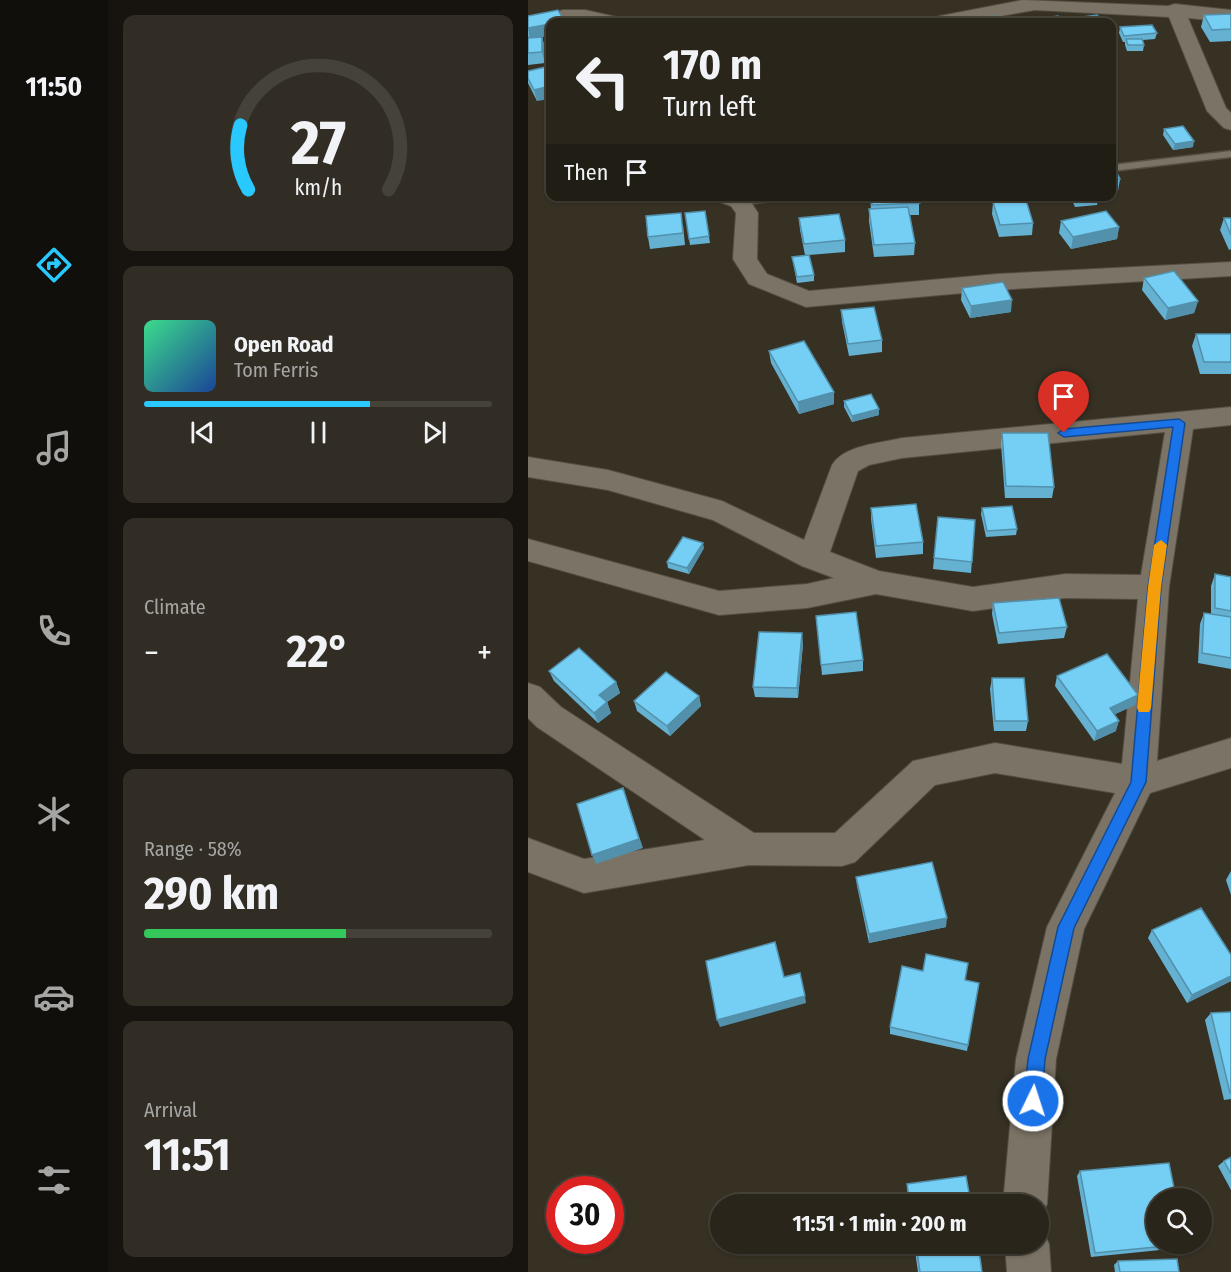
<!DOCTYPE html>
<html lang="en">
<head>
<meta charset="utf-8">
<style>
	:root { --surface:#29251b; --page:#312d24; --text:#f1f3f6; --muted:#a5a5a3; --line:#45423a; --accent:#29c8ff }
	body { margin:0; font-family:"Fira Sans Condensed",sans-serif; background:var(--page); color:var(--text); height:100vh; display:flex; flex-direction:column; font-size:22px; white-space:nowrap }
	* { box-sizing:border-box; margin:0 }
	p { font-size:20px; color:var(--muted) }
	.icon { flex:none; width:33px; height:33px; fill:none; stroke:currentColor; stroke-width:2; stroke-linecap:round; stroke-linejoin:round }
	.map { position:relative; flex:1; overflow:hidden }
	.drawer { display:flex; flex-direction:column; gap:15px; padding:15px; background:#17140f; width:420px }
	.drawer>* { flex:none }
	.guide { position:absolute; left:18px; top:18px; width:570px; height:183px; border-radius:12px; box-shadow:0 2px 4px #0004,0 0 0 2px var(--line); background:#29251b; color:var(--text); overflow:hidden }
	.controls { position:absolute; left:618px; top:1188px; display:grid; gap:12px }
	.controls a { display:grid; place-items:center; width:66px; height:66px; border-radius:50%; background:var(--surface); box-shadow:0 2px 4px #0004,0 0 0 2px var(--line); font-size:30px }
	.speed { position:absolute; left:18px; top:1176px; display:flex; gap:12px; font-size:30px; font-weight:700; text-align:center }
	.speed>* { display:grid; place-content:center; width:78px; height:78px; border-radius:50%; background:var(--surface); box-shadow:0 2px 4px #0004,0 0 0 2px var(--line); line-height:1 }
	.speed .limit { border:9px solid #d22; background:#fff; color:#111 }
	.pin { position:absolute; display:grid; place-items:center; width:51px; height:51px; color:#fff; margin:-62px -26px; border-radius:50% 50% 50% 0; rotate:-45deg; box-shadow:0 0 6px #0007 }
	.pin .icon { rotate:45deg }
	.me { position:absolute; width:66px; margin:-33px; rotate:4deg; stroke-linejoin:round; filter:drop-shadow(0 0 4px #0008) }
	.turn { display:flex; align-items:center; gap:21px; height:126px; padding:0 18px; font-size:27px }
	.turn .icon { width:78px; height:78px; stroke-width:2.5 }
	.turn b { display:block; font-size:42px; line-height:51px }
	.then { display:flex; align-items:center; height:57px; padding:0 18px; background:#0003; gap:12px; font-size:22px }
	.big { font-size:45px; font-weight:700; line-height:1.1 }
	.drawer .tile { flex:1; display:flex; flex-direction:column; justify-content:center; gap:9px; min-width:0; padding:0 21px; border-radius:12px; background:var(--page) }
	.drawer .dial { align-items:center; gap:0 }
	.dial svg { height:156px; overflow:visible; fill:none; stroke:var(--line); stroke-width:7; stroke-linecap:round; text-anchor:middle }
	.dial text { fill:var(--text); stroke:none }
	.song { display:flex; align-items:center; gap:18px }
	.cover { width:72px; height:72px; border-radius:9px; background:linear-gradient(135deg,hsl(150 70% 55%),hsl(220 70% 35%)) }
	.played { height:6px; border-radius:3px; background:linear-gradient(90deg,var(--accent) 65%,var(--line) 65%) }
	.keys { display:flex; justify-content:space-around; direction:ltr }
	.heat { display:flex; justify-content:space-between; align-items:center; font-size:33px; direction:ltr }
	.charge { height:9px; border-radius:4px; background:linear-gradient(90deg,#34c759 58%,var(--line) 0) }
	.trip { position:absolute; left:182px; top:1194px; width:339px; height:60px; border-radius:30px; background:var(--surface); box-shadow:0 2px 4px #0004,0 0 0 2px var(--line); font-weight:700; line-height:60px; text-align:center }
	main { display:flex; flex:1; min-height:0 }
	.dock { display:flex; flex-direction:column; width:108px; justify-content:space-around; align-items:center; background:#100f0b; color:var(--muted) }
	.dock .icon { width:42px; height:42px }
	.dock .selected { color:var(--accent) }
	.dock b { font-size:27px; color:var(--text) }
	.map>svg:first-child { display:block }
</style>
</head>
<body>
<main>
<nav class="dock">
<b>11:50</b>
<svg class="icon selected" aria-label="directions" viewBox="0 0 24 24"><path d="M12 3l9 9-9 9-9-9zM9 14v-3h6M13 9l2 2-2 2"/></svg>
<svg class="icon" aria-label="music" viewBox="0 0 24 24"><path d="M9 18V5l10-2v13"/><circle cx="6" cy="18" r="3"/><circle cx="16" cy="16" r="3"/></svg>
<svg class="icon" aria-label="phone" viewBox="0 0 24 24"><path d="M5 4h4l2 5-3 2q2 4 5 5l2-3 5 2v4C11 20 4 13 5 4z"/></svg>
<svg class="icon" aria-label="climate" viewBox="0 0 24 24"><path d="M12 3v18M4 7l16 10M4 17L20 7"/></svg>
<svg class="icon" aria-label="car" viewBox="0 0 24 24"><path d="M5 17H2v-5l4-1 3-4h7l3 4 3 1v5h-3M9 17h6M6 11h13"/><circle cx="7" cy="17" r="2"/><circle cx="17" cy="17" r="2"/></svg>
<svg class="icon" aria-label="filters" viewBox="0 0 24 24"><path d="M4 7h16M4 17h16"/><circle cx="9" cy="7" r="2"/><circle cx="15" cy="17" r="2"/></svg>
</nav>
<section class="drawer">
<div class="tile dial"><svg viewBox="0 0 100 80">
<path d="M14 69A42 42 0 1 1 86 69"/>
<path d="M14 69A42 42 0 0 1 10 36" stroke="#29c8ff"/>
<text x="50" y="56" font-size="32" font-weight="700">27</text>
<text x="50" y="72" font-size="11">km/h</text>
</svg></div>
<div class="tile">
<div class="song"><i class="cover"></i><div><b>Open Road</b><p>Tom Ferris</p></div></div>
<div class="played"></div>
<div class="keys"><svg class="icon" aria-label="previous" viewBox="0 0 24 24"><path d="M18 5L8 12l10 7zM5 5v14"/></svg><svg class="icon" aria-label="pause" viewBox="0 0 24 24"><path d="M8 5v14M16 5v14"/></svg><svg class="icon" aria-label="next" viewBox="0 0 24 24"><path d="M6 5l10 7-10 7zM19 5v14"/></svg></div>
</div>
<div class="tile"><p>Climate</p>
<div class="heat"><a>−</a><b class="big">22°</b><a>+</a></div>
</div>
<div class="tile"><p>Range · 58%</p><b class="big">290 km</b><div class="charge"></div></div>
<div class="tile"><p>Arrival</p><b class="big">11:51</b></div>
</section>
<div class="map">
<svg width="703" height="1272" viewBox="0 0 703 1272">
	<rect width="100%" height="100%" fill="#373124"/>
	<g fill="none" stroke-linecap="round" stroke-linejoin="round">
		<defs>
			<path id="lane" d="M703,151V157L584,171V165Z
				M219,196H259L253,200L211,205L205,201L207,198Z"/>
			<path id="street" d="M495,0L640,6L647,4L703,10V22L660,18L698,108L703,113V130L696,128L679,111L641,17L507,10L439,22H402L405,18L412,16Z
				M35,10H57L93,18L96,22H22V26L0,33V21Z
				M186,196H219L230,213L229,259L239,274L281,291L469,274L703,262V276L469,290L278,307L221,284L205,259L208,213L203,206L189,201Z
				M703,407V425L665,429L641,587L629,761L703,738V768L622,793L556,929L528,1059L519,1204L512,1219L510,1220V1204H475L488,1059L519,927L587,793L467,773L407,785L327,862L314,866L221,865L56,893L0,872V838L56,859L177,840L9,727L0,718V683L12,687L33,707L226,833H307L385,761L467,743L594,764L610,599L537,598L445,611L348,594L279,608L191,615L0,561V539L191,591L279,584L306,578L274,566L185,520L80,490L0,477V457L80,470L194,501L276,540L304,465C316,445 353,443 374,438ZM637,432L613,575L537,574L445,587L351,571L302,552L330,471L341,465L374,458Z
				M510,1227L514,1229L521,1244L523,1272H479L477,1244H510Z"/>
		</defs>
		<use href="#lane" stroke="#544e43" stroke-width="3"/>
		<use href="#street" stroke="#544e43" stroke-width="2"/>
		<use href="#lane" fill="#7b7365" fill-rule="evenodd"/>
		<use href="#street" fill="#7b7365" fill-rule="evenodd"/>
	</g>
	<path fill="#65b1d2" d="M703,14V41L682,42L673,27L676,15Z
		M0,16L14,37L17,48V63L0,65V38H1L0,36Z
		M592,27L629,33L627,39L615,40L616,45L615,51H599L597,45V42H595L591,33Z
		M22,66L9,101L0,83V71Z
		M636,129L665,147L645,150L635,135Z
		M584,163L592,179L590,191L584,192Z
		M342,196H391V215H382L387,243L386,255L346,257L341,221V209H343Z
		M426,196H465V198L427,200Z
		M542,196H571L569,205L547,207Z
		M465,202L505,223L504,235L471,237L464,214Z
		M177,211L182,243L162,245L161,239Z
		M271,218L317,240V252L281,255L286,275V281L269,283L264,257L277,255L272,230Z
		M696,218H703V249L701,250L692,230Z
		M533,221L591,227L589,239L543,249L531,233Z
		M155,225L157,245L122,249L120,237Z
		M616,278L670,301L666,313L637,320L614,290Z
		M434,288L483,312L442,318L433,300Z
		M313,310L354,340V352L321,356L314,322Z
		M668,334H703V374H672L664,346Z
		M241,351L306,404L271,414L243,363Z
		M316,401L351,415L324,422L316,407Z
		M474,433L526,487L524,498H477L473,444Z
		M343,508L395,542V554L348,558L343,519Z
		M454,508L489,529L488,535L458,537L453,514Z
		M447,520L443,573L405,569L406,558Z
		M176,548L161,574L140,568L139,562Z
		M687,574L703,577V669L670,663L672,624L676,613L683,614V586Z
		M465,603L539,627L536,638L470,644L464,614Z
		M288,616L335,660V671L294,675Z
		M275,644L270,698L227,697L225,687Z
		M21,671L88,682L92,693L79,702L83,713L70,723L26,681Z
		M529,676L607,705L587,714L588,731L566,741L527,686Z
		M464,678L500,721L498,731H466L462,689Z
		M171,696L173,706L142,736L109,711L106,701Z
		M703,871V895L698,880Z
		M328,877L418,927L341,943L329,886Z
		M624,930L703,955V981L659,1003L620,938Z
		M437,980L451,983L439,1051L362,1034V1027Z
		M703,1012V1099L696,1100L677,1020L683,1013Z
		M703,1157V1190L690,1166L696,1161Z
		M552,1171L658,1244L652,1248L563,1257L549,1176Z
		M379,1184L443,1204H381L379,1189Z
		M386,1244H450L454,1272H390Z
		M590,1261L651,1272H587L586,1265Z"/>
	<path fill="#5290ab" d="M22,24V36L14,37L17,48V63L14,52L2,40L0,28Z
		M22,86V99L9,101L6,90Z
		M666,141L665,147L645,150L647,144Z
		M591,227L589,239L543,249L545,237Z
		M484,300L483,312L442,318L443,306Z
		M670,301L666,313L637,320L640,308Z
		M306,392V404L271,414L270,402Z
		M351,409V415L324,422V416Z
		M175,543L176,548L161,574L159,568Z
		M274,633L275,644L270,698L269,688Z
		M88,682L92,693L79,702L83,713L70,723L66,713L71,695Z
		M610,695L607,705L579,718L582,708Z
		M171,696L173,706L142,736L139,726Z
		M591,721L588,731L566,741L569,731Z
		M95,788L115,848L68,864L64,855Z
		M419,918L418,927L341,943V934Z
		M703,976V981L659,1003L664,995Z
		M277,996L278,1003L192,1027L189,1020Z"/>
	<path fill="#75cef4" stroke="#5290ab" stroke-width="1.5" d="M30,10L36,21L22,22V24L0,28V16Z
		M703,14V29L684,30L676,15Z
		M569,15L576,22H551L547,18Z
		M468,16L472,22H439L438,21Z
		M530,16L536,22H492Z
		M624,25L629,33L596,36L592,27Z
		M14,37V52L0,53V38Z
		M598,39H614L616,45H600Z
		M22,66V86L6,90L0,78V71Z
		M655,126L666,141L647,144L636,129Z
		M584,163L592,179L584,180Z
		M343,196H391L392,203L344,205Z
		M498,200L505,223L472,225L465,202Z
		M380,207L387,243L346,245L341,209Z
		M177,211L181,236L161,239L157,213Z
		M578,211L591,227L545,237L533,221Z
		M153,213L155,233L120,237L118,216Z
		M311,214L317,240L276,244L271,218Z
		M696,218H703V235Z
		M281,255L286,275L269,277L264,257Z
		M646,271L670,301L640,308L616,278Z
		M475,282L484,300L443,306L434,288Z
		M346,307L354,340L320,344L313,310Z
		M668,334H703V362H676Z
		M276,341L306,392L270,402L241,351Z
		M343,394L351,409L324,416L316,401Z
		M474,433H520L526,487L478,486Z
		M388,504L395,542L348,546L343,508Z
		M484,506L489,529L459,531L454,508Z
		M410,517L447,520L444,562L406,558Z
		M155,537L175,543L159,568L139,562Z
		M687,574L703,577V611L687,608Z
		M531,598L539,627L471,633L465,603Z
		M328,612L335,660L293,665L288,616Z
		M676,613L703,617V658L674,653Z
		M231,632L274,633L269,688L225,687Z
		M51,648L88,682L71,695L79,702L66,713L21,671Z
		M579,654L610,695L582,708L591,721L569,731L529,676Z
		M138,672L171,696L139,726L106,701Z
		M464,678H496L500,721H467Z
		M95,788L111,839L64,855L49,804Z
		M404,862L419,918L341,934L328,877Z
		M673,908L703,955V976L664,995L624,930Z
		M247,942L256,977L272,973L277,996L189,1020L178,961Z
		M398,954L440,963L437,980L451,983L440,1045L362,1027L374,966L395,971Z
		M703,1012V1093H702L683,1013Z
		M703,1157V1174L696,1161Z
		M641,1163L648,1198H628V1244H658L567,1253L552,1171Z
		M438,1176L443,1204H382L379,1184Z
		M388,1244H450L454,1272H392Z
		M649,1259L651,1272H592L590,1261Z"/>
	<path fill="#1a73e8" stroke="#114b97" stroke-width="1.5" d="M651,419L657,423L633,587L618,782L546,928L517,1059L514,1101L511,1107L505,1110L499,1107L496,1101L500,1059L530,927L603,782L620,587L645,427L536,437L530,433L536,429Z"/>
	<path fill="#f59e0b" d="M633,540L639,545L633,587L623,708L621,712H611L609,708L620,587L626,545Z"/>
</svg>
<div class="controls">
<a><svg class="icon" aria-label="search" viewBox="0 0 24 24"><circle cx="10" cy="10" r="6"/><path d="M15 15l6 6"/></svg></a>
</div>
<div class="speed"><div class="limit">30</div></div>
<div class="pin" style="left:536px;top:433px;background:#d93025"><svg class="icon" aria-label="arrive" viewBox="0 0 24 24"><path d="M6 21V4h12l-3 4 3 4H6"/></svg></div>
<svg class="me" style="left:505px;top:1101px" viewBox="-20 -20 40 40"><circle r="17" fill="#1a73e8" stroke="#fff" stroke-width="3"/><path d="M0-11L8 9 0 5-8 9z" fill="#fff"/></svg>
<div class="trip">11:51 · 1 min · 200 m</div>
<div class="guide">
<div class="turn"><svg class="icon" aria-label="left" viewBox="0 0 24 24"><path d="M17 20v-9H6M10 6l-5 5 5 5"/></svg><div><b>170 m</b>Turn left</div></div>
<div class="then">Then<svg class="icon" aria-label="arrive" viewBox="0 0 24 24"><path d="M6 21V4h12l-3 4 3 4H6"/></svg></div>
</div>
</div>
</main>
</body>
</html>
